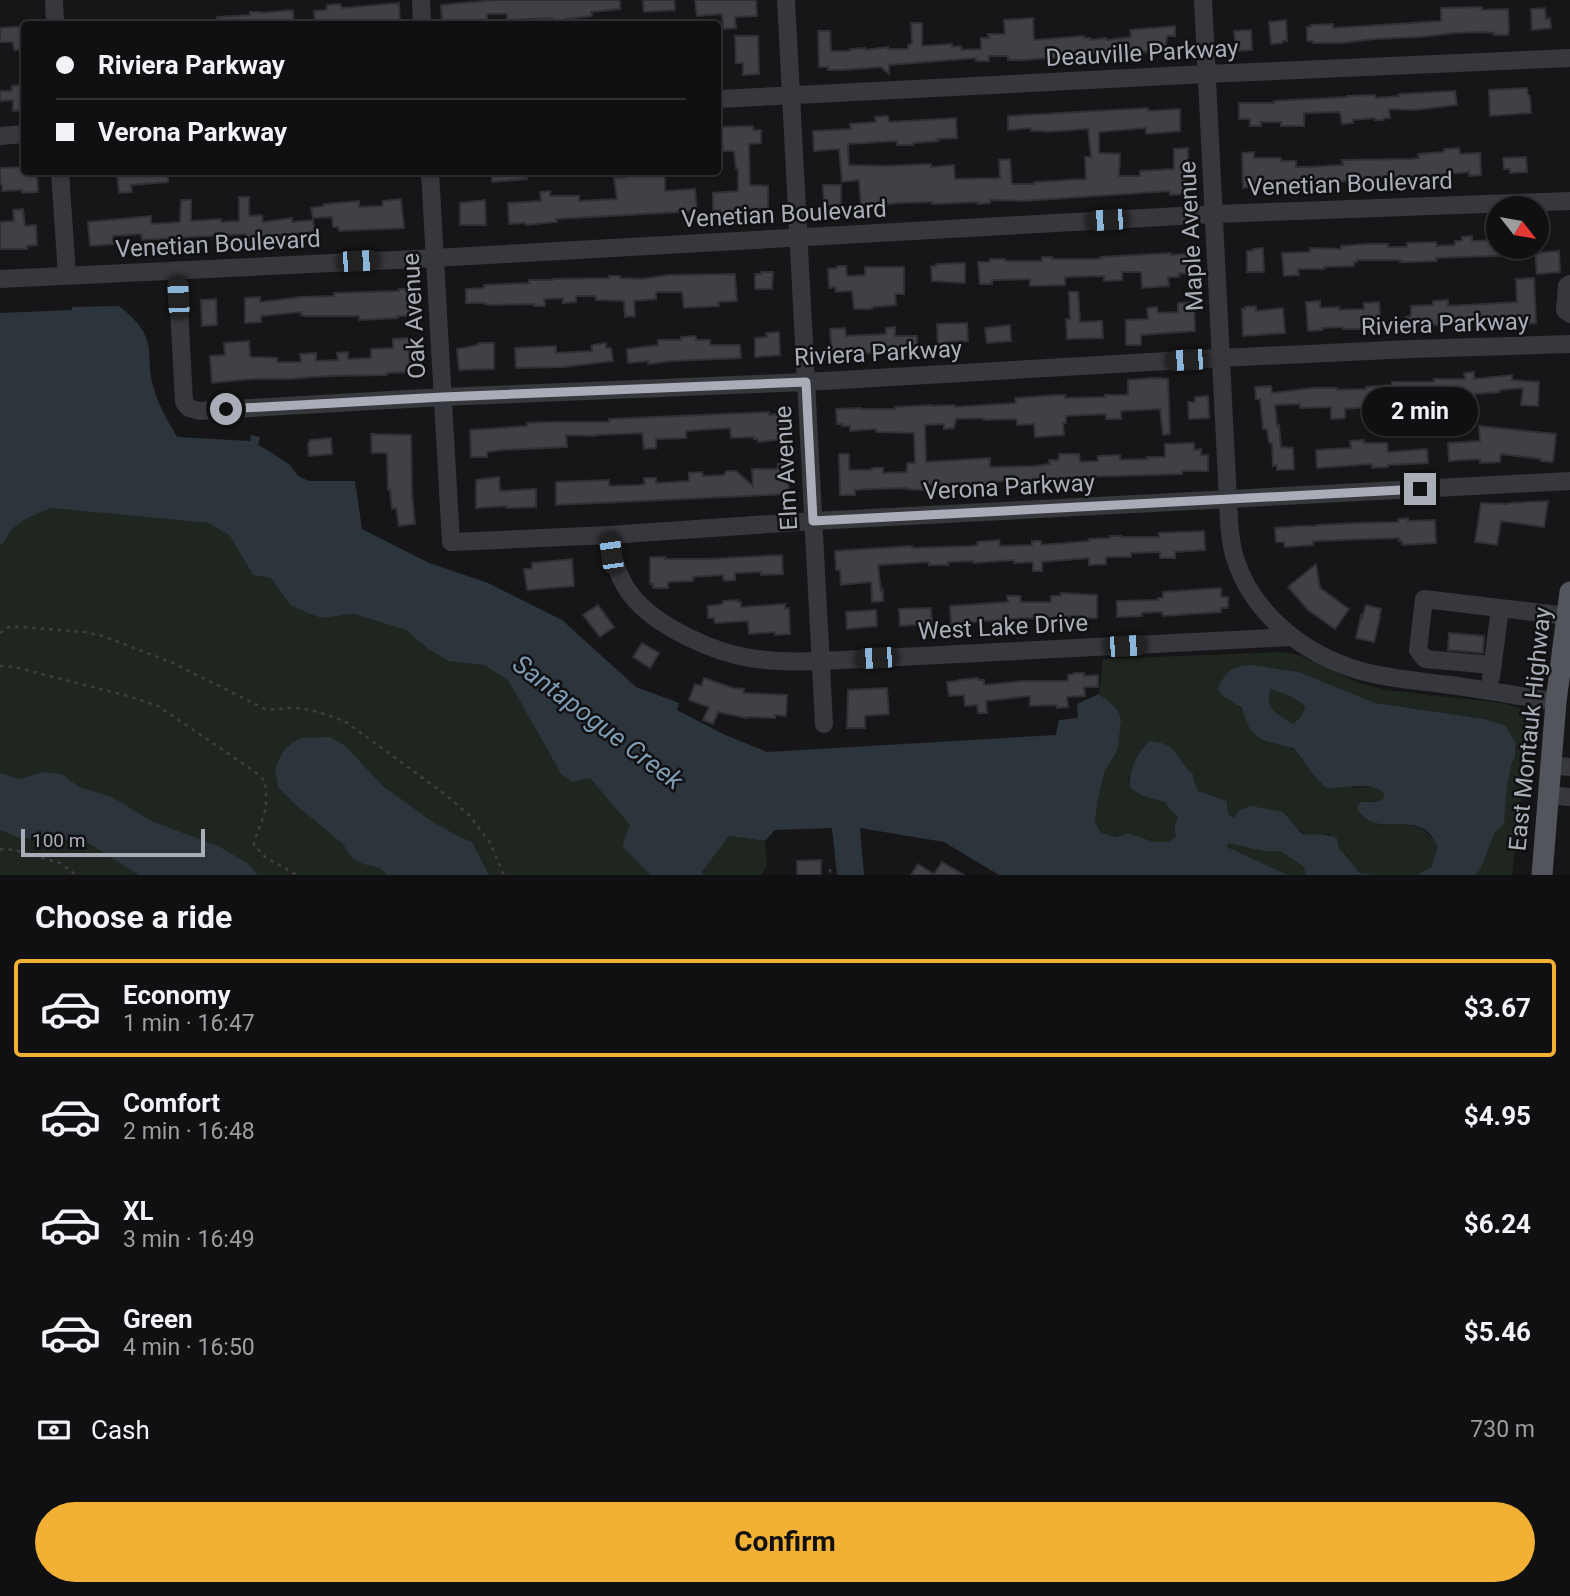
<!DOCTYPE html>
<meta charset="utf-8">
<style>
body{margin:0;font-family:Roboto,sans-serif;background:#1e1e20;color:#f1f3f6;height:100vh;display:flex;flex-direction:column;font-size:26px;white-space:nowrap}
*{box-sizing:border-box;margin:0}
p{font-size:23px;color:#9c9d9f}
.icon{flex:none;width:38px;height:38px;fill:none;stroke:currentColor;stroke-width:2;stroke-linecap:round;stroke-linejoin:round}
.map{position:relative;height:875px;overflow:hidden}
.sheet{display:flex;flex-direction:column;background:#101012;flex:1}
.sheet>*{flex:none}
.banner{position:absolute;left:21px;top:21px;width:700px;height:154px;border-radius:7px;box-shadow:0 2px 5px #0004,0 0 0 2px #303032;display:grid;align-content:center;height:154px;padding:0 35px;background:#101012}
.needle{width:46px;rotate:121deg}
.tools{position:absolute;left:1486px;top:196px;display:grid;gap:14px}
.tools a{display:grid;place-items:center;width:63px;height:63px;border-radius:50%;background:#101012;box-shadow:0 2px 5px #0004,0 0 0 2px #303032;font-size:35px}
.scale{position:absolute;left:21px;bottom:18px;width:184px;box-sizing:border-box;padding-left:7px;border:4px solid #a8adb8;border-top:0;font-size:19px;line-height:24px;white-space:nowrap;color:#a8adb8;-webkit-text-stroke:5px #111113;paint-order:stroke}
.end{position:absolute;width:32px;height:32px;margin:-16px;border:9px solid #a8adb8;background:#111;box-shadow:0 0 0 4px #111}
.from{border-radius:50%}
.bubble{position:absolute;height:49px;border-radius:24px;background:#101012;box-shadow:0 2px 5px #0004,0 0 0 2px #303032;font-size:23px;font-weight:700;line-height:49px;text-align:center}
.car{position:absolute;width:21px;height:42px;margin:-21px -10px;border-radius:9px;box-shadow:0 0 5px 2px #0007;background:linear-gradient(#222 24%,#8ab4d8 0 40%,#222 0 76%,#8ab4d8 0 86%,#222 0)}
.banner b{display:flex;align-items:center;gap:24px;height:66px;font-size:26px}
.banner b+b{border-top:2px solid #303032}
.banner i{width:18px;height:18px;background:#f1f3f6}
ul{padding:0;list-style:none}
li{display:flex;align-items:center;gap:21px;height:98px;margin:0 14px 10px;padding:0 21px;border:4px solid transparent;border-radius:7px}
li div{flex:1}
li b{display:block;font-size:26px}
li em{font-style:normal;font-weight:700}
li.active{border-color:#f2b134}
li>.icon{width:63px;height:63px;stroke-width:1.5}
h2{padding:0 35px;font-size:32px;line-height:84px}
.pay{display:flex;align-items:center;gap:18px;height:77px;padding:0 35px;font-size:26px}
.pay p{margin-inline-start:auto}
.button{display:flex;gap:14px;margin-top:auto;padding:14px 35px}
.button a{flex:1;height:80px;border-radius:42px;background:#f2b134;color:#111;font-size:28px;font-weight:700;line-height:80px;text-align:center}
.map>svg:first-child{display:block}
.green{fill:#1e261f}
.water{fill:#2c353c;fill-rule:evenodd}
.building{fill:#404145;stroke:#303034;stroke-width:2}
.lines{fill:none;stroke-linecap:round;stroke-linejoin:round}
.path{stroke:#3d3f44;stroke-width:2.5;stroke-dasharray:3.5 5;stroke-linecap:butt}
.minor{stroke:#37383d;stroke-width:18}
.major{stroke:#53555c;stroke-width:21}
.route{stroke:#a8adb8;stroke-width:9}
.labels{text-anchor:middle;dominant-baseline:central;stroke-width:5;stroke-linejoin:round;paint-order:stroke}
.street-label{font-size:24px;fill:#a8adb8;stroke:#111113}
.water-label{font-size:26px;font-style:italic;fill:#7f9bb3;stroke:#111113}
</style>
<div class="map">
<svg width="1570" height="875" viewBox="0 0 1570 875">
<rect width="100%" height="100%" fill="#161618"/>
<path class="green" d="M51,508L209,523L230,536L253,575L271,578L291,606L321,618L354,614L406,630L428,649L448,661L484,665L508,680L561,774L590,778L631,825L622,846L650,875H0V546C7,541 8,533 14,528C25,518 38,513 51,508Z
M1282,652L1299,655L1359,683L1386,690L1502,703L1526,710L1531,716L1530,728L1512,875H1475L1480,870L1495,832L1512,762L1515,757V742L1506,726L1485,719L1375,703L1299,672L1277,668L1234,702C1248,712 1244,724 1254,733C1267,745 1282,741 1294,750C1302,756 1306,764 1311,772C1325,777 1341,785 1356,787C1367,788 1374,784 1384,793V798L1377,802L1366,801L1381,825C1407,825 1423,820 1438,847L1431,867L1417,875H1375L1360,873L1352,863L1348,856L1339,849L1329,834C1311,836 1306,838 1293,824L1234,818L1228,814L1227,801L1198,791L1194,781L1193,774L1185,767L1143,747L1128,779L1130,788L1141,796L1165,802L1167,807L1174,811L1178,818L1174,824L1176,837L1169,842H1154L1128,833L1117,837L1100,833L1095,822L1098,800L1104,773L1118,749L1121,720L1119,711L1111,703L1099,694L1103,659Z
M1271,689L1294,698L1305,706L1300,718L1293,724C1278,714 1263,710 1271,689Z
M729,836L765,841L767,866L761,875H704L702,872Z
M1227,842L1263,851H1280L1304,867L1305,875H1288L1226,847Z"/>
<path class="water" d="M119,306C134,318 147,330 149,350C150,359 149,368 151,377C155,399 166,418 177,437L250,441L251,435L260,437L258,445L269,451L290,465L298,476L309,481H355L362,529L429,563L488,583L562,620L636,687L679,703L677,710L723,734L767,752L1056,735L1059,720L1078,718L1077,704L1099,694L1111,703L1119,712L1121,720L1118,749L1104,773L1098,800L1095,822L1101,833L1117,837L1128,833L1154,842H1169L1176,837C1174,829 1173,826 1178,818C1174,811 1168,809 1165,802L1142,796L1130,788C1127,773 1138,752 1149,741C1180,743 1174,759 1193,774L1194,781L1198,791L1227,801L1228,814L1234,818L1239,810L1251,806L1283,812L1302,834C1314,835 1326,833 1337,838L1339,849C1348,856 1352,864 1360,873L1375,875H1305L1304,867L1280,851H1263L1228,843L1227,847L1288,875H999L944,842L860,828L864,875H837L832,828L775,830L765,841L729,836L702,872L704,875H650L622,846L630,825L590,778L572,782L561,774L508,680L484,665L448,661L428,649L406,630L354,614L321,618L291,606L271,578L253,575L230,536L209,523L51,508C38,513 25,518 14,528C8,533 7,541 0,546V313L72,310V307Z
M1251,665L1299,672L1375,703L1485,719L1506,726L1515,742V757L1512,762L1507,785L1504,824L1495,832L1480,870L1475,875H1417L1431,867L1438,847C1434,841 1431,832 1424,829C1402,817 1373,836 1357,808L1360,802H1377L1384,798V793C1371,781 1344,788 1326,788L1311,772L1302,758L1293,748L1262,740L1250,730L1241,707L1223,696L1218,689C1226,671 1231,666 1251,665ZM1271,689C1283,694 1297,697 1305,707L1300,718L1293,724C1278,714 1263,709 1271,689Z
M330,737L344,745L383,786L434,823L460,837L472,842L489,875H388L380,868L363,864L353,859L343,844L297,806L278,787L275,769L284,750L292,743L302,738Z
M43,772L62,774L79,787L112,797L151,821L218,846L247,863L258,875H139L85,841L20,838L0,830V773L19,779Z"/>
<path class="building" d="M495,0H620V9L591,12L592,16L566,19V21L552,22V18L507,20V14H487V23L442,24L441,5Z
M643,0H674L675,10L644,12Z
M695,0H756L757,16L735,17L736,28L723,29L722,14L697,16Z
M399,3L400,24H315L314,11L326,10L327,5L340,4L342,8Z
M1482,7V10L1508,9L1509,31H1508V35H1494V33L1483,32L1454,33L1421,37L1374,39L1342,43H1313V41H1307V27H1311V25L1333,24V28L1441,21V8Z
M1545,8L1546,19L1550,18L1551,28L1532,30L1531,9Z
M293,10L294,24H217V17L250,15V12H261V13Z
M1033,18L1034,40L1084,36V38H1090V40L1106,38L1107,40L1131,37L1130,30L1175,26V36H1167L1166,46H1163V51L1022,60H1008V56H989V61H976V58L889,65V74L881,67L843,70H828V67H819L818,31H830L831,51H850V49L865,48V50L888,47V49H908V45L912,44L911,23H922V46L952,44V47L961,46V50L981,49V38H989L988,34H1005L1004,20Z
M1286,20L1287,41H1282V43L1271,44L1269,22Z
M13,27H24V50H14L13,42H0V28Z
M1251,30L1252,50L1236,51L1234,31Z
M735,36H758L759,74L743,75V63H736Z
M24,85V110L13,111V100L0,101V91H12V86Z
M1527,88L1528,96H1530L1531,113L1490,116L1489,90Z
M1455,91L1457,105L1415,110L1389,109L1390,118H1384V120H1375V118L1353,120V123L1342,124L1340,112L1304,113V126H1281V122H1261V126H1250V119H1239V103H1274V101L1347,97V96L1375,95L1376,98L1399,96V94Z
M1148,108V111L1180,109V131L1146,134V128L1099,132V153L1120,154L1119,176H1140V171L1174,169V149L1188,148V161H1185L1187,194L1170,195V191L1023,201L990,200V203L978,204V202L932,204V202L899,203L861,207L859,180L842,182L839,149L814,151L813,131L851,129L850,124L876,122L875,117L888,116L889,122L956,118L957,138L937,139L938,141L913,143V145H897V141L848,144L849,165L884,166L931,164V167L954,165L955,179L1000,178L999,160L1010,159L1012,184H1034V182L1086,179L1085,157H1091L1088,129L1044,132V131H1031V128L1008,130V116Z
M753,126V130H761V143L749,144L750,185L768,186V209L735,208V215L720,216V210L713,211V193L738,191V169H736L734,151H718V127Z
M1459,148L1460,154L1480,153L1481,175L1469,176V172L1437,175L1438,176L1430,177L1418,178V176L1398,179H1364V180L1304,184L1277,185V181L1261,182V186L1243,188L1242,153L1254,152V158H1281V161H1296V167H1308L1343,165L1342,160L1411,159L1419,158L1418,154L1444,152V149Z
M1526,157L1527,172L1510,173V169H1504L1503,158Z
M24,167V172H37L38,192L22,193V190L2,191V184H0V168Z
M117,172H168V182L131,185L132,192L119,193Z
M492,172H527V179L492,182Z
M625,172L665,173V191L695,189L697,211L556,219L557,222L526,225L525,223L509,224L508,203L541,201L540,192L550,191V196H579V201L617,199L614,178L625,177Z
M823,185H841V204L824,206Z
M239,197H249V216L262,215L263,222L292,218V222L313,220L315,232L245,238V234L142,240L141,234L113,236L114,244L90,246L88,222L151,216V224L180,222L181,200H191V221L221,219V222L239,221Z
M401,199L404,228L339,231L338,227H333L332,217L313,218L311,208L324,206V204L359,201V207L382,206L383,201Z
M485,200L486,225H460V203Z
M23,209L25,226L36,225L37,245L27,246V249H0V222L14,221L13,210Z
M1472,236V241L1498,240V247H1520V255L1436,258L1437,261L1411,262H1400V260H1357V262H1354V266L1324,267V269H1298L1299,275L1284,276L1282,253L1310,252V248L1341,249V246L1366,244H1388V247H1407V243L1436,242L1437,246L1455,245V241H1462V237Z
M1263,248L1264,272H1247V251H1253V249Z
M1559,251L1560,272L1537,274L1535,253Z
M1171,253V255L1185,254L1189,255L1190,273L1179,274V277H1168L1169,286L1142,288L1141,272H1122V280L1104,281V276L1065,277V285L1030,286V279L998,280H992V284H980L978,262H990V259H1005V261H1042V257H1052V259H1099L1101,257Z
M965,263V283L932,281L931,266H936V264Z
M837,266H846L847,276L865,275V267H904V294H895L896,305L872,307V309H854L852,291L836,292L835,287L829,288L828,269L837,268Z
M761,272H773L772,289H755V274H761Z
M735,274L737,301L718,302L719,306L684,308L682,292H656V299L634,301L635,316L625,317L624,301L596,300L595,296H576V302L563,303V298L544,299L545,306H534V304L492,305L485,304V303H466V289L484,288V285L529,283V280H553V279L609,278V276H620V278L642,279L669,275Z
M1534,278L1536,323L1518,324V319L1449,322V324L1407,327L1406,317L1411,316V306L1433,305V301L1448,300V306L1517,302L1516,279Z
M399,289H413L414,316H398V318L359,320V316H305L301,315V312L261,316V322L245,323V298L260,297V302L301,297L334,296V293L399,291Z
M1069,292H1078L1080,322L1102,321L1103,338L1067,339L1066,319H1070Z
M216,299L217,325L202,326L201,300Z
M1320,301V308L1339,307V310L1364,309V303L1379,302L1381,329H1343L1342,327L1322,328V330L1308,331L1306,302Z
M1194,302L1195,331L1141,335V345H1126V320L1148,319L1147,308L1157,307L1158,313L1178,312V303Z
M1256,306V311L1283,308L1285,333L1243,336L1242,309H1245V307Z
M967,323L968,341L947,342L948,346H938L937,324Z
M1010,325L1011,341L987,343L985,328Z
M895,327V336H917V351L832,355L830,329L845,328L846,336L886,334V328Z
M779,332L780,355L755,357V338L767,337L766,333Z
M696,336V340H710V345H740L741,358L672,361L648,364V361L628,363L627,349L658,345V340H681V337Z
M409,338L410,372L387,373V375L328,376L289,379H253L212,383L210,356L225,355L224,343L249,341L250,356L252,357L277,358V362H301L300,354L316,353V361L338,360L337,353L348,352V359L371,358V349L393,348V339Z
M478,343H494V369L459,370L457,349L478,345Z
M606,343V348H611L613,361L564,367L516,368L515,348L556,346V353L592,351V345Z
M1474,372V379L1512,375V380L1539,382L1538,406L1521,405L1523,388L1500,390V392L1475,394L1476,416L1466,417V399L1437,398V404L1422,405V395L1401,396L1402,404L1345,409V418L1331,419V407L1300,408V404L1275,405L1277,426L1279,425L1281,447L1293,448L1294,469L1277,470V465L1273,466L1272,443H1269L1267,429H1263L1260,399H1256L1255,387L1271,386L1272,393L1313,388H1337V390L1366,389V387L1392,385V382H1434V379H1465L1464,373Z
M1154,378L1168,379L1170,434L1163,435L1160,409L1121,411V419H1106V414L1066,416V423H1063L1064,435L1035,437L1034,424L1017,425V420L1014,419L984,420V418L956,419L954,428L944,429V424L925,425L926,462L990,458V467L1035,466L1050,464L1049,460H1059V454H1079L1080,462L1098,461V456L1120,455V460L1148,459L1147,457H1165V444L1194,443V450L1201,449V455H1208V471H1182V474L1080,477L990,482V485H974V483L923,485V490L906,489V488L871,489L855,490V495H840L839,454H849V470H872V468H883V473L907,472V463H915L914,433L876,432V429L850,431V426H842V424H837L836,409L861,408V409H895V407L932,405V406L954,405L955,407L1016,403L1015,398L1056,395H1065V398L1105,397V395H1128V380Z
M1208,396L1209,418L1189,419L1188,402H1195V397Z
M769,412V415L785,413L786,439L758,442V439H754V437L731,438L730,428L686,431V438L656,439V448L644,449L642,433L596,435V436L566,435L567,447L501,450L487,452V457H471L470,430L527,426V423L549,422H609V419Z
M1479,426L1556,434L1553,462L1541,461V459L1501,454L1500,462L1480,463V459L1449,461L1448,443L1480,441Z
M371,434L411,435L412,493L415,524L399,526L396,508L392,509L390,490H388L387,453H372Z
M331,438L332,454L309,456L308,443L310,442V440Z
M1364,440V443H1387L1388,452L1427,449L1428,463L1388,465V467L1372,468V464L1317,468L1316,450L1351,448L1350,441Z
M778,464H788L789,494L556,505V482L609,480V486L640,485L645,484L644,478H656V483L689,481V473L702,472L703,476L724,475L726,471H736L753,486L752,469H775L778,468Z
M499,477L500,491L536,489V507L507,508V506L476,508V480Z
M1548,501L1544,527L1501,521L1497,545L1475,542L1481,503L1508,504L1509,503Z
M1408,518V521L1435,520L1436,543L1402,545V541H1399V538L1313,541V545L1285,547L1284,542H1276L1275,528L1299,526H1317V525L1357,523L1398,522V519Z
M1204,531L1205,550L1175,552V558H1160V552L1131,553V557H1106V564L1089,565V558L1042,562V571H1033V562L1014,563V560L973,563V561L948,562V565H929V562L878,565L881,591L883,590V601L872,602L871,582L841,585L840,570H836L835,551L912,546V548L972,546L978,545L977,542L999,540L1000,546L1032,545V541H1041V545L1089,541V539L1110,538V536H1121V537H1159V533Z
M782,555L783,574L761,575V572L735,573V580L724,581L723,575L693,577V581L668,582V588H653V584H650V558L651,557H665V559H706Z
M572,559L574,586L527,590L524,569H532V563Z
M1316,564L1320,588L1349,609L1335,629L1308,610L1288,587Z
M1221,588V597H1228V608H1221V612L1163,616L1162,612L1142,613V616L1117,617V601L1158,600V598H1163V592Z
M1061,593L1097,595V618H1080V616L1054,617V618H1027L951,624L950,606L1008,602L1007,596H1020L1021,602H1051V596H1061Z
M738,600V602H741V607L785,604V609L789,608L790,634L775,635V632L749,634L748,621L715,623L714,618H708V606L723,604V601Z
M598,605L614,627L600,637L583,615Z
M1366,605L1381,609L1379,617H1380L1374,642L1356,638L1361,616L1362,618Z
M931,608L932,624L900,626L899,609Z
M876,610L877,626L847,629L846,612Z
M1449,633L1484,636L1483,653L1448,650Z
M642,643L659,653L650,668L633,657Z
M1074,673H1084V676L1098,675V687H1084L1085,696L1067,697L1068,707L1057,708L1056,705L1030,706V696L986,701L987,713H978L977,705L965,706L964,695L949,696L947,682L957,681L958,680L978,678L979,680H984V685L1022,681H1068V675L1074,674Z
M704,678L733,688L744,689L743,693L787,695L786,716L775,715V718L746,717V718L718,712L713,724L703,720L709,707L689,700L695,684L701,686Z
M887,688L889,714L865,716V728H847L848,690Z
M821,860V875H797V861Z
M942,862L964,875H911L918,864L934,874Z"/>
<g class="lines">
<path class="path" d="M0,633L9,627H23L85,632L103,636L173,663L265,709C276,710 285,708 295,708C312,709 331,716 346,722L446,795L469,815L489,841L504,875
M0,666L14,667L128,696L158,706L254,771L265,781C266,791 267,801 265,811C262,823 256,833 254,845L265,857L297,875
M0,849L15,850L60,863L76,875
M830,869V875"/>
<path class="minor" d="M54,0L55,24
M421,0L422,24
M786,0L824,724
M1203,0L1228,500C1229,519 1229,540 1235,558C1253,615 1305,655 1361,671C1390,679 1421,681 1450,685C1486,690 1521,696 1556,702
M718,99L1207,74L1570,58
M0,136L24,134
M60,172L67,275
M430,172L451,542L609,535L813,521L1570,481
M177,270L184,402L189,408L199,411L443,397L806,382L1220,358L1411,349L1570,344
M0,279L435,258L1215,214L1570,201
M1570,284L1567,286L1565,310L1570,314
M609,535C612,556 618,579 632,596C656,626 712,652 750,658C774,662 797,662 821,661L1291,637
M1493,665L1425,659L1418,650L1424,599L1567,616
M1491,677L1500,608
M1551,765L1570,767
M1548,795L1570,797"/>
<path class="major" d="M1542,875L1556,702L1570,592"/>
</g>
<g class="lines">
<path class="route" d="M226,409L443,397L806,382L813,521L1420,489"/>
</g>
<g class="labels">
<g class="street-label">
<text transform="translate(1142 53) rotate(-3)">Deauville Parkway</text>
<text transform="translate(1350 184) rotate(-2)">Venetian Boulevard</text>
<text transform="translate(784 214) rotate(-3)">Venetian Boulevard</text>
<text transform="translate(1191 236) rotate(-93)">Maple Avenue</text>
<text transform="translate(218 244) rotate(-3)">Venetian Boulevard</text>
<text transform="translate(414 316) rotate(-93)">Oak Avenue</text>
<text transform="translate(1445 324) rotate(-2)">Riviera Parkway</text>
<text transform="translate(878 353) rotate(-3)">Riviera Parkway</text>
<text transform="translate(786 468) rotate(-93)">Elm Avenue</text>
<text transform="translate(1009 487) rotate(-3)">Verona Parkway</text>
<text transform="translate(1003 627) rotate(-3)">West Lake Drive</text>
<text transform="translate(1530 729) rotate(-84)">East Montauk Highway</text>
</g>
<g class="water-label">
<text transform="translate(598 722) rotate(37)">Santapogue Creek</text>
</g>
</g>
</svg>
<div class="tools">
<a><svg class="needle" viewBox="-14 -14 28 28"><path d="M0-13l5 13h-10z" fill="#e53935"/><path d="M0 13l5-13h-10z" fill="#9c9d9f"/></svg></a>
</div>
<div class="scale">100 m</div>
<i class="end from" style="left:226px;top:409px"></i>
<i class="end" style="left:1420px;top:489px"></i>
<div class="bubble" style="left:1362px;top:387px;width:116px">2 min</div>
<i class="car" style="left:1107px;top:220px;rotate:267deg"></i>
<i class="car" style="left:358px;top:261px;rotate:87deg"></i>
<i class="car" style="left:178px;top:297px;rotate:357deg"></i>
<i class="car" style="left:1187px;top:360px;rotate:267deg"></i>
<i class="car" style="left:611px;top:553px;rotate:352deg"></i>
<i class="car" style="left:1125px;top:646px;rotate:87deg"></i>
<i class="car" style="left:876px;top:658px;rotate:267deg"></i>
<div class="banner">
<b><i class="from"></i>Riviera Parkway</b>
<b><i></i>Verona Parkway</b>
</div>
</div>
<section class="sheet">
<h2>Choose a ride</h2>
<ul>
<li class="active"><svg class="icon" aria-label="car" viewBox="0 0 24 24"><path d="M5 17H2v-5l4-1 3-4h7l3 4 3 1v5h-3M9 17h6M6 11h13"/><circle cx="7" cy="17" r="2"/><circle cx="17" cy="17" r="2"/></svg><div><b>Economy</b><p>1 min · 16:47</p></div><em>$3.67</em></li>
<li><svg class="icon" aria-label="car" viewBox="0 0 24 24"><path d="M5 17H2v-5l4-1 3-4h7l3 4 3 1v5h-3M9 17h6M6 11h13"/><circle cx="7" cy="17" r="2"/><circle cx="17" cy="17" r="2"/></svg><div><b>Comfort</b><p>2 min · 16:48</p></div><em>$4.95</em></li>
<li><svg class="icon" aria-label="car" viewBox="0 0 24 24"><path d="M5 17H2v-5l4-1 3-4h7l3 4 3 1v5h-3M9 17h6M6 11h13"/><circle cx="7" cy="17" r="2"/><circle cx="17" cy="17" r="2"/></svg><div><b>XL</b><p>3 min · 16:49</p></div><em>$6.24</em></li>
<li><svg class="icon" aria-label="car" viewBox="0 0 24 24"><path d="M5 17H2v-5l4-1 3-4h7l3 4 3 1v5h-3M9 17h6M6 11h13"/><circle cx="7" cy="17" r="2"/><circle cx="17" cy="17" r="2"/></svg><div><b>Green</b><p>4 min · 16:50</p></div><em>$5.46</em></li>
</ul>
<div class="pay"><svg class="icon" aria-label="cash" viewBox="0 0 24 24"><path d="M3 7h18v10H3z"/><circle cx="12" cy="12" r="2"/></svg>Cash<p>730 m</p></div>
<div class="button"><a>Confirm</a></div>
</section>
